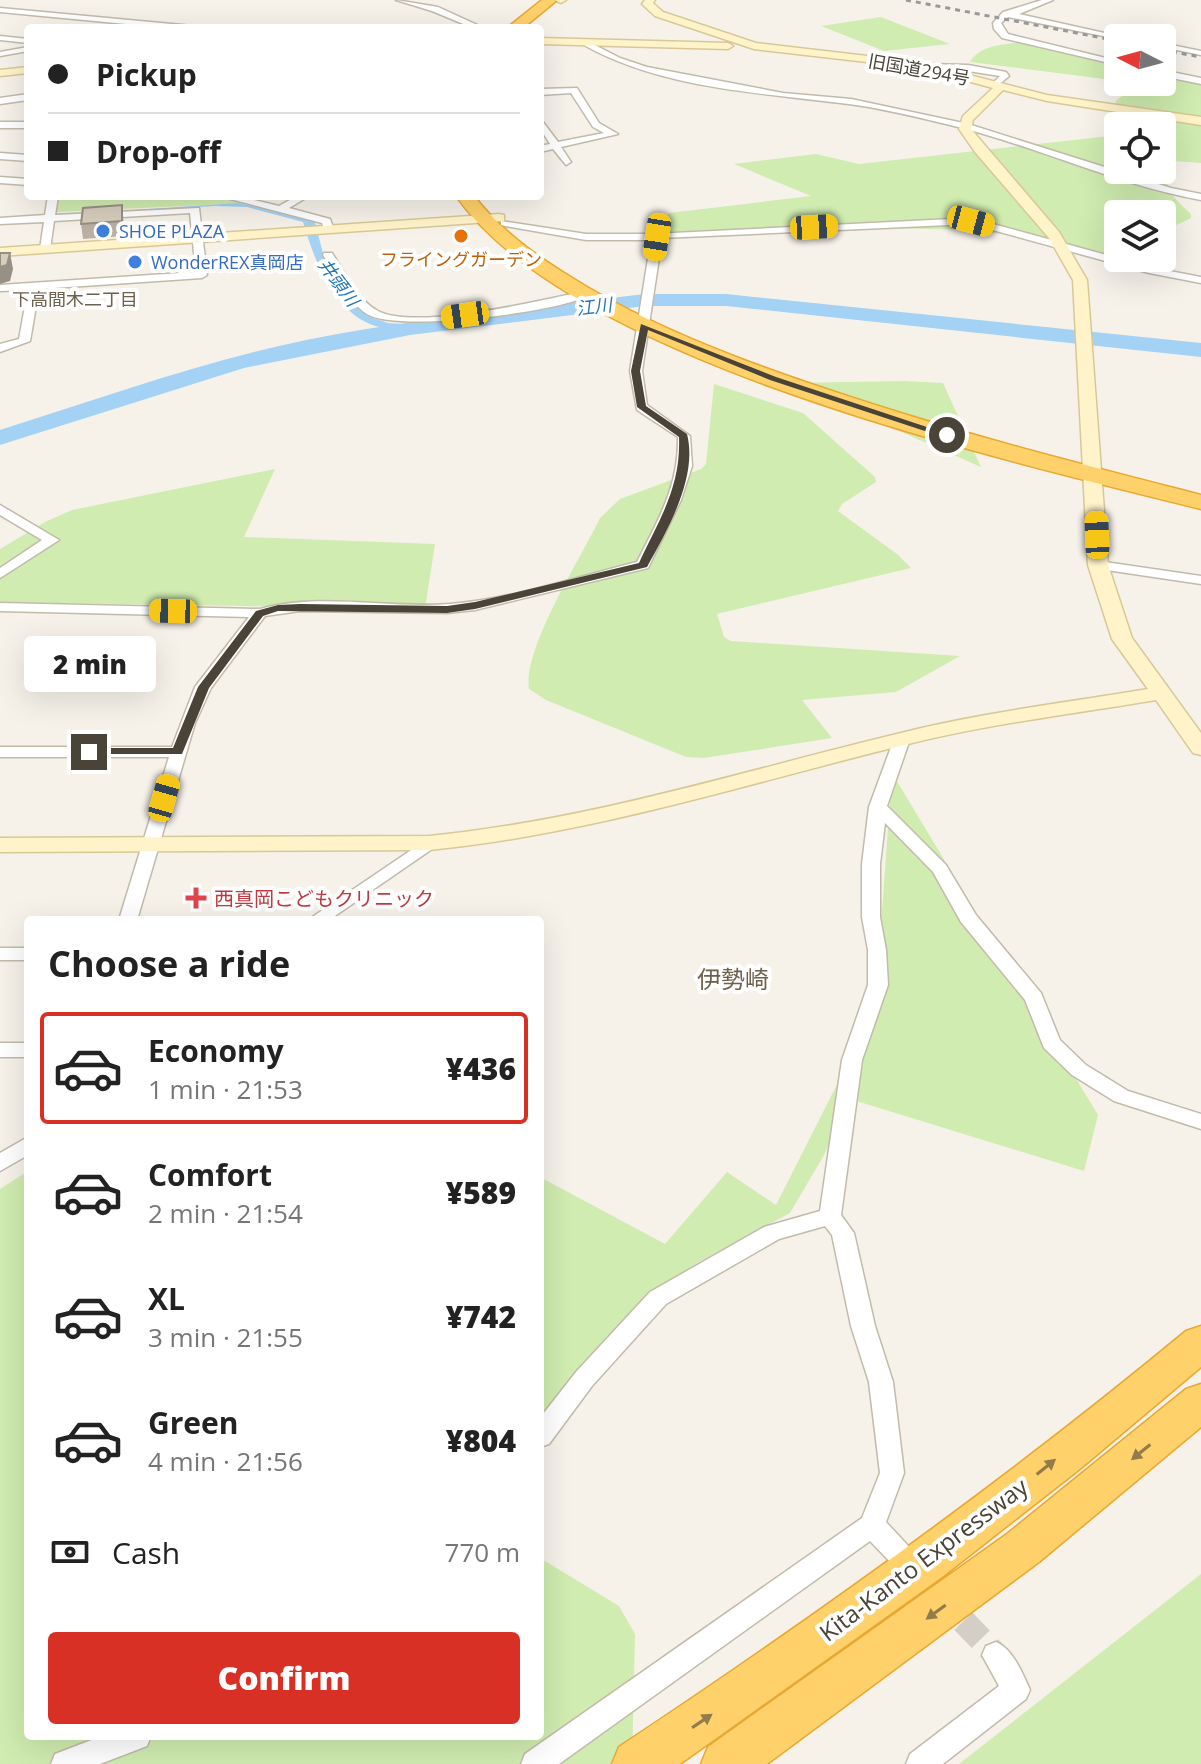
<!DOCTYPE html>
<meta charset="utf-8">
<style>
body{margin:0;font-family:"Open Sans","Noto Sans JP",sans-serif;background:#f6f6f6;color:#222;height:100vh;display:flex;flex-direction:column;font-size:30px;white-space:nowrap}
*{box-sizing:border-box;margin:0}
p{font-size:26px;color:#767676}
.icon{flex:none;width:44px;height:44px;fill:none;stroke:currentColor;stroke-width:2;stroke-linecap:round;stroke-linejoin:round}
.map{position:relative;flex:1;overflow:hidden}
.drawer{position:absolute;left:24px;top:916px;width:520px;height:824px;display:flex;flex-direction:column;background:#fff;border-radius:8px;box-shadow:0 8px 32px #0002}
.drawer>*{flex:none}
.top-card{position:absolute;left:24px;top:24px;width:520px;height:176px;border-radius:8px;box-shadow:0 8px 32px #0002;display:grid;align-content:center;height:176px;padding:0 24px;background:#fff}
.needle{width:52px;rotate:276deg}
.controls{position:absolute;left:1104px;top:24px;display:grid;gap:16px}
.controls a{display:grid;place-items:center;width:72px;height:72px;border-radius:8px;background:#fff;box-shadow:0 8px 32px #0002;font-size:40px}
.end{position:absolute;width:36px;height:36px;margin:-18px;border:10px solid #4a4337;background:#fff;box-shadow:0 0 0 4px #fff}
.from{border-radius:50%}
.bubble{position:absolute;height:56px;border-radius:8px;background:#fff;box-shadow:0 8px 32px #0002;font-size:26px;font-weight:800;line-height:56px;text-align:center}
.car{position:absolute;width:24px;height:48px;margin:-24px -12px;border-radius:10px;box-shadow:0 0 6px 2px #0007;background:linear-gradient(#f5c518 24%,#345 0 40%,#f5c518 0 76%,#345 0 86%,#f5c518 0)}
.top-card b{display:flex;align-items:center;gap:28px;height:76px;font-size:30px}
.top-card b+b{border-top:2px solid #e0e0e0}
.top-card i{width:20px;height:20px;background:#222}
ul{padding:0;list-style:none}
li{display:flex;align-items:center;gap:24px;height:112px;margin:0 16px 12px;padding:0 8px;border:4px solid transparent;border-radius:8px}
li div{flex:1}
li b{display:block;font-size:30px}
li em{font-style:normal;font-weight:800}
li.active{border-color:#d93025}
li>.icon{width:72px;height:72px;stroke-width:1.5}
h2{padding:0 24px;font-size:36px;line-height:96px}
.pay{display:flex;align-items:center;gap:20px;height:88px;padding:0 24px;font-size:30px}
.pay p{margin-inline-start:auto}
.cta{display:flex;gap:16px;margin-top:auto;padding:16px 24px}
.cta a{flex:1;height:92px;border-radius:8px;background:#d93025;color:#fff;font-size:32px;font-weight:800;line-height:92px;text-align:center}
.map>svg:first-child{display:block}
.green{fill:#d0ecb0}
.water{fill:#a3d2f5}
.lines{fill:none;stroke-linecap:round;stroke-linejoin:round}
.river{fill:#a3d2f5;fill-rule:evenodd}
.street-tunnel{stroke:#d4cfc6;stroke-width:25;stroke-dasharray:25 12;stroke-linecap:butt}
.street-casing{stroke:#c2bbab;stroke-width:3}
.secondary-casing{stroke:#d9c897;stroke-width:3}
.highway-casing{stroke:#e8a831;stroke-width:3}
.street{fill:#fff;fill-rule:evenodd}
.secondary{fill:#fff3ca;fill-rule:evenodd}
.highway{fill:#ffd16b;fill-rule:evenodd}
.rail{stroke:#999;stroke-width:3;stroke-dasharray:5 5;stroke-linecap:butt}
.wall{fill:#bab1a3}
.shaded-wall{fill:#979085}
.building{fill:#d8cebe;stroke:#979085;stroke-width:2}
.oneway{fill:#927c4c}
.route{fill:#4a4337}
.shop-dot{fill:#3f7fe0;stroke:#fff;stroke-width:3}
.food-dot{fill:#e8710a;stroke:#fff;stroke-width:3}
.health-dot{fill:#e0444e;stroke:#fff;stroke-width:3}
.labels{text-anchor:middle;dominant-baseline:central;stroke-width:8;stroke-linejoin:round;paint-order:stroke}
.far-street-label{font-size:18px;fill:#4a4337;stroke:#fff}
.far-shop-label{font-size:18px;fill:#366cbe;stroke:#fff;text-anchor:start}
.far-food-label{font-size:18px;fill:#c56008;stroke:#fff}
.far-water-label{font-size:18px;font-style:italic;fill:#2677b6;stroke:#fff}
.far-neighbourhood-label{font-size:18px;fill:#6e614d;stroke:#fff}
.health-label{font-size:20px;fill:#be3a42;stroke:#fff;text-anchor:start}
.quarter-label{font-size:24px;fill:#6e614d;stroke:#fff}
.near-street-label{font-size:24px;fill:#4a4337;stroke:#fff}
</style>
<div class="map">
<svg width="1201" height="1764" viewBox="0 0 1201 1764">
<rect width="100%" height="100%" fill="#f6f2ea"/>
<path class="green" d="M881,17L950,44L884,51L821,26Z
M1029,41L1118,62V73L1104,79L970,62C980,43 1011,44 1029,41Z
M1201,80V163L1174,161L1166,167C1164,190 1175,199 1191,214V218L1162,232V214H1118V258L1037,238L968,230L890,228L715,234L658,231L669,213L811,196L734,164L816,154L859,164L1118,135V170H1162V126H1124L1115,108L1116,101C1135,83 1175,80 1201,80Z
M57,196H228L249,203L55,212Z
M904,381L943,383L981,467L790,383Z
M714,384L803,413L875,477L876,482L842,504L838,511L897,554L911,568L717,614L724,637L731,641L960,656L896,692L802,700L832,738L704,758L686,757L546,700L529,689C523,648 581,558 600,518L620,499L701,469L706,464Z
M275,469L244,537L435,544L425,609L0,602V549L45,522L72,510Z
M892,773L1098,1115L1084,1171L850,1099L824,1155L790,1213L695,1264L540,1435V1177L665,1244L727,1172L776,1205L862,1035L882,911Z
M28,1171V1736H540V1558L619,1606L635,1634L632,1764H0V1189Z
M1201,1574V1764H959Z"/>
<path class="water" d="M238,203L314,219L324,257L367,316L388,323L415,325C405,327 394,330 384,328C336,320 315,262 303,222L247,207L215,206L0,219Z"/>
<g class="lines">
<path class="river" d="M645,294H726L1201,343V357L726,306H645L410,335L244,368L0,445V430C92,401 184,368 279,346C399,319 523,309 645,294Z"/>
<path class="street-tunnel" d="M912,1568L996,1655"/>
<defs>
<path id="street" d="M396,0L438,7L484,28H473L432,11Z
M1042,0H1053L1019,14L1127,38L1118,39L1008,17L1001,23L1008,34L1118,61V65L1002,38L994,29L993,23L1003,12Z
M0,8L193,26H272L276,28H168L0,12Z
M0,36L28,39V43L0,40Z
M587,41L620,58L647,67L783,93L851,99L968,124L1171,188L1201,194V200C1119,185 1043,149 962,128C926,119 886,109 849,104C762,93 662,89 584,45Z
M1162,43L1201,51V55L1162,47Z
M28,47V51L0,56V52Z
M926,64L968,65L1006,72L1009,76L996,87L992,84L1000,76L968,71L923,69Z
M1162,70L1201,78V84L1162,76Z
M577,88L599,123L618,134L561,147L571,162L566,165L553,149L540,152V146L550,144L540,128V118L558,142L604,133L593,127L571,93L540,95V89Z
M28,94V100L0,104V98Z
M0,122H28V128H0Z
M0,153L28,155V161L0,159Z
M0,177L28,179V185L0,183Z
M48,196H58L55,215L199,208L207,275L202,278L39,289L30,341L0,352V344L19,339L28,290L0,291V285L196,272L190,213L54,221L50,249L45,252L40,249L44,222L0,224V218L45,215Z
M219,196H237L279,206L297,196H309L289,208L330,219L334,230L325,232L322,223Z
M971,218L1154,268L1201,277V283L1149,273L971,224L662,238L642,371L647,405L690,436L692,466L681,500L648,568L475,610L447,613L300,611L265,616L211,688L195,723L137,920H119L169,757H0V747H172L195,687L249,617L0,611V603L260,609C320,592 388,609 450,604C513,599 576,577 637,562C658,520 679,486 678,437L637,410L630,371L651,240H586L505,226L501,225V221L586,234H653Z
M324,253H332C344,271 357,300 378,311C416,331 542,300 586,291L592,294C563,312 397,333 367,314C347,301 336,274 323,255Z
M0,505L59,540L0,578V568L42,540L0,515Z
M1098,561L1201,576V584L1093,568V562Z
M902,734L910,739L887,806L946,865L976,915L1041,993L1060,1040L1086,1065L1128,1091L1201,1114V1129L1114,1101L1072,1075L1044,1048L1025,1000L961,922L933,872L885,823L880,864V917L886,950L888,985L862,1060L841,1215L854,1233L875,1326L893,1382L904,1473L886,1522L912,1550L916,1558L912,1566L903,1570L894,1566L870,1541L559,1764H521L525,1754L862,1518L880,1473L869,1382L851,1326L832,1235L825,1226L779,1239L666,1304L592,1386L549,1444L540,1447V1418L576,1372L650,1292L764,1227L820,1211L842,1060L868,985V950L862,917V864L869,807L894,739Z
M429,838L438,843L435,847L329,920H308Z
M0,948H28V960H0Z
M0,1043H28V1057H0Z
M28,1137V1155L0,1171V1153Z
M996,1642C1013,1649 1023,1674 1030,1690L1026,1699L943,1764H906L910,1754L999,1686L982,1655L986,1646Z
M102,1736H151L147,1746L100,1764H51L55,1754Z"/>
<path id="secondary" d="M554,0H566L561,3Z
M645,0H655L653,3L663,12L756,43L919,62L1047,95L1201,117V125L1047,101L1003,90L973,120L971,129L1059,232L1087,280L1108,565L1132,638L1201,733V755L1193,753L1156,700C1072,714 987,724 904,745C745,784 592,834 429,850L0,852V838L429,836C591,820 739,772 897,734C979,713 1064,703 1148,689L1112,639L1088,565L1073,280L1049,238L975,152L959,129L963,116L993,88L919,68L754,49L655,16L642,4Z
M540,38L728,43L733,46L728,49L540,44Z
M28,67V73L0,76V70Z
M499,214L504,215V221L0,256V248Z"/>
<path id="highway" d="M542,0H557L523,28H507Z
M456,196H474C504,235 545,262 587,287C664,332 748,363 832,391C954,432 1077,463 1201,495V509C1005,460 574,363 456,196Z
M1201,1326V1367L1081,1468L942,1577L680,1764H612L619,1747C815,1617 1005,1481 1186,1331Z
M1201,1384V1427L1039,1562L767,1764H701L708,1747L1007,1534L1186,1389Z"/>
</defs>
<use href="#street" class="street-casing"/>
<use href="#secondary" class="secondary-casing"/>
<use href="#highway" class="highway-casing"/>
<use href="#street" class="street"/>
<use href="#secondary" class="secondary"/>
<use href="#highway" class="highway"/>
<path class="rail" d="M906,0L1118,41
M1162,50L1201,57"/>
</g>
<path class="wall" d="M122,205L125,236L83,239L81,224Z"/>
<path class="shaded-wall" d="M10,253L13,269L10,281L0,284V267Z"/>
<path class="building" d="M122,205V221L81,224L83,208Z
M0,253H10L7,265L0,267Z"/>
<defs><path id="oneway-solid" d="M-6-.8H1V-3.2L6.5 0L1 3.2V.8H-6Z" transform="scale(2)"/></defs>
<g class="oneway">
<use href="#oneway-solid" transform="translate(1141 1452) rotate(141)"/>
<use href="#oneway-solid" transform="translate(1046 1467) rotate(-39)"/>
<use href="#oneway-solid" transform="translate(936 1612) rotate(144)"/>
<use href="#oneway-solid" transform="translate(702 1721) rotate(-34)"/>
</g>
<path class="route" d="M641,324L776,377L951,435L943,437L770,380L648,330L640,371L646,406L687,434C698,477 668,529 647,567L475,609L447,613L278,611L263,616L209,688L182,754H85L83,752L89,748H173L198,687L256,611L278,605L300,604L447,606L475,602L639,563C660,518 681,487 679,437L637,407L631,371Z"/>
<g class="shop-dot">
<circle cx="103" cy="231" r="8"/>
<circle cx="135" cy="262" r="8"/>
</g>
<circle class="food-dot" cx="461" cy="236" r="8"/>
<path class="health-dot" d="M192 886h8v8h8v8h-8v8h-8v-8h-8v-8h8z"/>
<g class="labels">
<g class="far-street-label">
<text transform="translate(919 69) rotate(10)">旧国道294号</text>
</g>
<g class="far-shop-label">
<text x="119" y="231">SHOE PLAZA</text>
<text x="151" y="262">WonderREX真岡店</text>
</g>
<g class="far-food-label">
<text x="461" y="259">フライングガーデン</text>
</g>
<g class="far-water-label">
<text transform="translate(339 282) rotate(53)">井頭川</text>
<text transform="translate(594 306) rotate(-7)">江川</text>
</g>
<g class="far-neighbourhood-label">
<text x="75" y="299">下高間木二丁目</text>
</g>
<g class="health-label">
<text x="214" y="898">西真岡こどもクリニック</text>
</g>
<g class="quarter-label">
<text x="733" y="978">伊勢崎</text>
</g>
<g class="near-street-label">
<text transform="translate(923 1559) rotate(-37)">Kita-Kanto Expressway</text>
</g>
</g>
</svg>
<div class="controls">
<a><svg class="needle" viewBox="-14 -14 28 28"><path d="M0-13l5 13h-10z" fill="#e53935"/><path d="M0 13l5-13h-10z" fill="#767676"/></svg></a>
<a><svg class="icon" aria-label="locate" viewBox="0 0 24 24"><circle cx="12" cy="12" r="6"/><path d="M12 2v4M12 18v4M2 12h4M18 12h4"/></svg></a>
<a><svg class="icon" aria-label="layers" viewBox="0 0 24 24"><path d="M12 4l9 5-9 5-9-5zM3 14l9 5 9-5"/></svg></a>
</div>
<i class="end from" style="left:947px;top:435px"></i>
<i class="end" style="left:89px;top:752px"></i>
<div class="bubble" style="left:24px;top:636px;width:132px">2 min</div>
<i class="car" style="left:971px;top:221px;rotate:105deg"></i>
<i class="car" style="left:814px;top:227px;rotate:87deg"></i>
<i class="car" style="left:657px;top:237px;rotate:189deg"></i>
<i class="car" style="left:465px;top:315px;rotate:262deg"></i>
<i class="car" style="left:1097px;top:535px;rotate:358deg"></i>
<i class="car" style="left:173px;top:611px;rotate:271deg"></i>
<i class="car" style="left:164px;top:798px;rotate:16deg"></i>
<div class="top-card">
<b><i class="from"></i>Pickup</b>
<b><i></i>Drop-off</b>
</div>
<section class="drawer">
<h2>Choose a ride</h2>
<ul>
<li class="active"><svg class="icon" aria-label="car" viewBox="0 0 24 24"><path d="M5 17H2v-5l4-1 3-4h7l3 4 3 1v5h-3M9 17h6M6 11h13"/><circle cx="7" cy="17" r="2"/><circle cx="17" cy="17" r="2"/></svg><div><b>Economy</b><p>1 min · 21:53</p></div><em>¥436</em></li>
<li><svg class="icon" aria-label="car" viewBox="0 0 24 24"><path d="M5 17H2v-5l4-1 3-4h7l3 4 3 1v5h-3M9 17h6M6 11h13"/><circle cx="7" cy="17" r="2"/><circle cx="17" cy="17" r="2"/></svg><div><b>Comfort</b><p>2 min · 21:54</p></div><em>¥589</em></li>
<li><svg class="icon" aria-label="car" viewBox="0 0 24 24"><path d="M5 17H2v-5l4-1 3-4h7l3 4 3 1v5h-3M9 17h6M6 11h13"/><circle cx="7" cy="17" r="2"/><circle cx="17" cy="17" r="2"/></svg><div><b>XL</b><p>3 min · 21:55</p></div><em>¥742</em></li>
<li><svg class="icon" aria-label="car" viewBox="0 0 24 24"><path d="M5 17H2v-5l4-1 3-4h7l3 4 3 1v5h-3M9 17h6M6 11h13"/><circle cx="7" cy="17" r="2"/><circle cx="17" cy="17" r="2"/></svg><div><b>Green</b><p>4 min · 21:56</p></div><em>¥804</em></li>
</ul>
<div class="pay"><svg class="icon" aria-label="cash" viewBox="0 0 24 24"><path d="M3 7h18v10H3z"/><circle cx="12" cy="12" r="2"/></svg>Cash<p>770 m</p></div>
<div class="cta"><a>Confirm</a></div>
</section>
</div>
